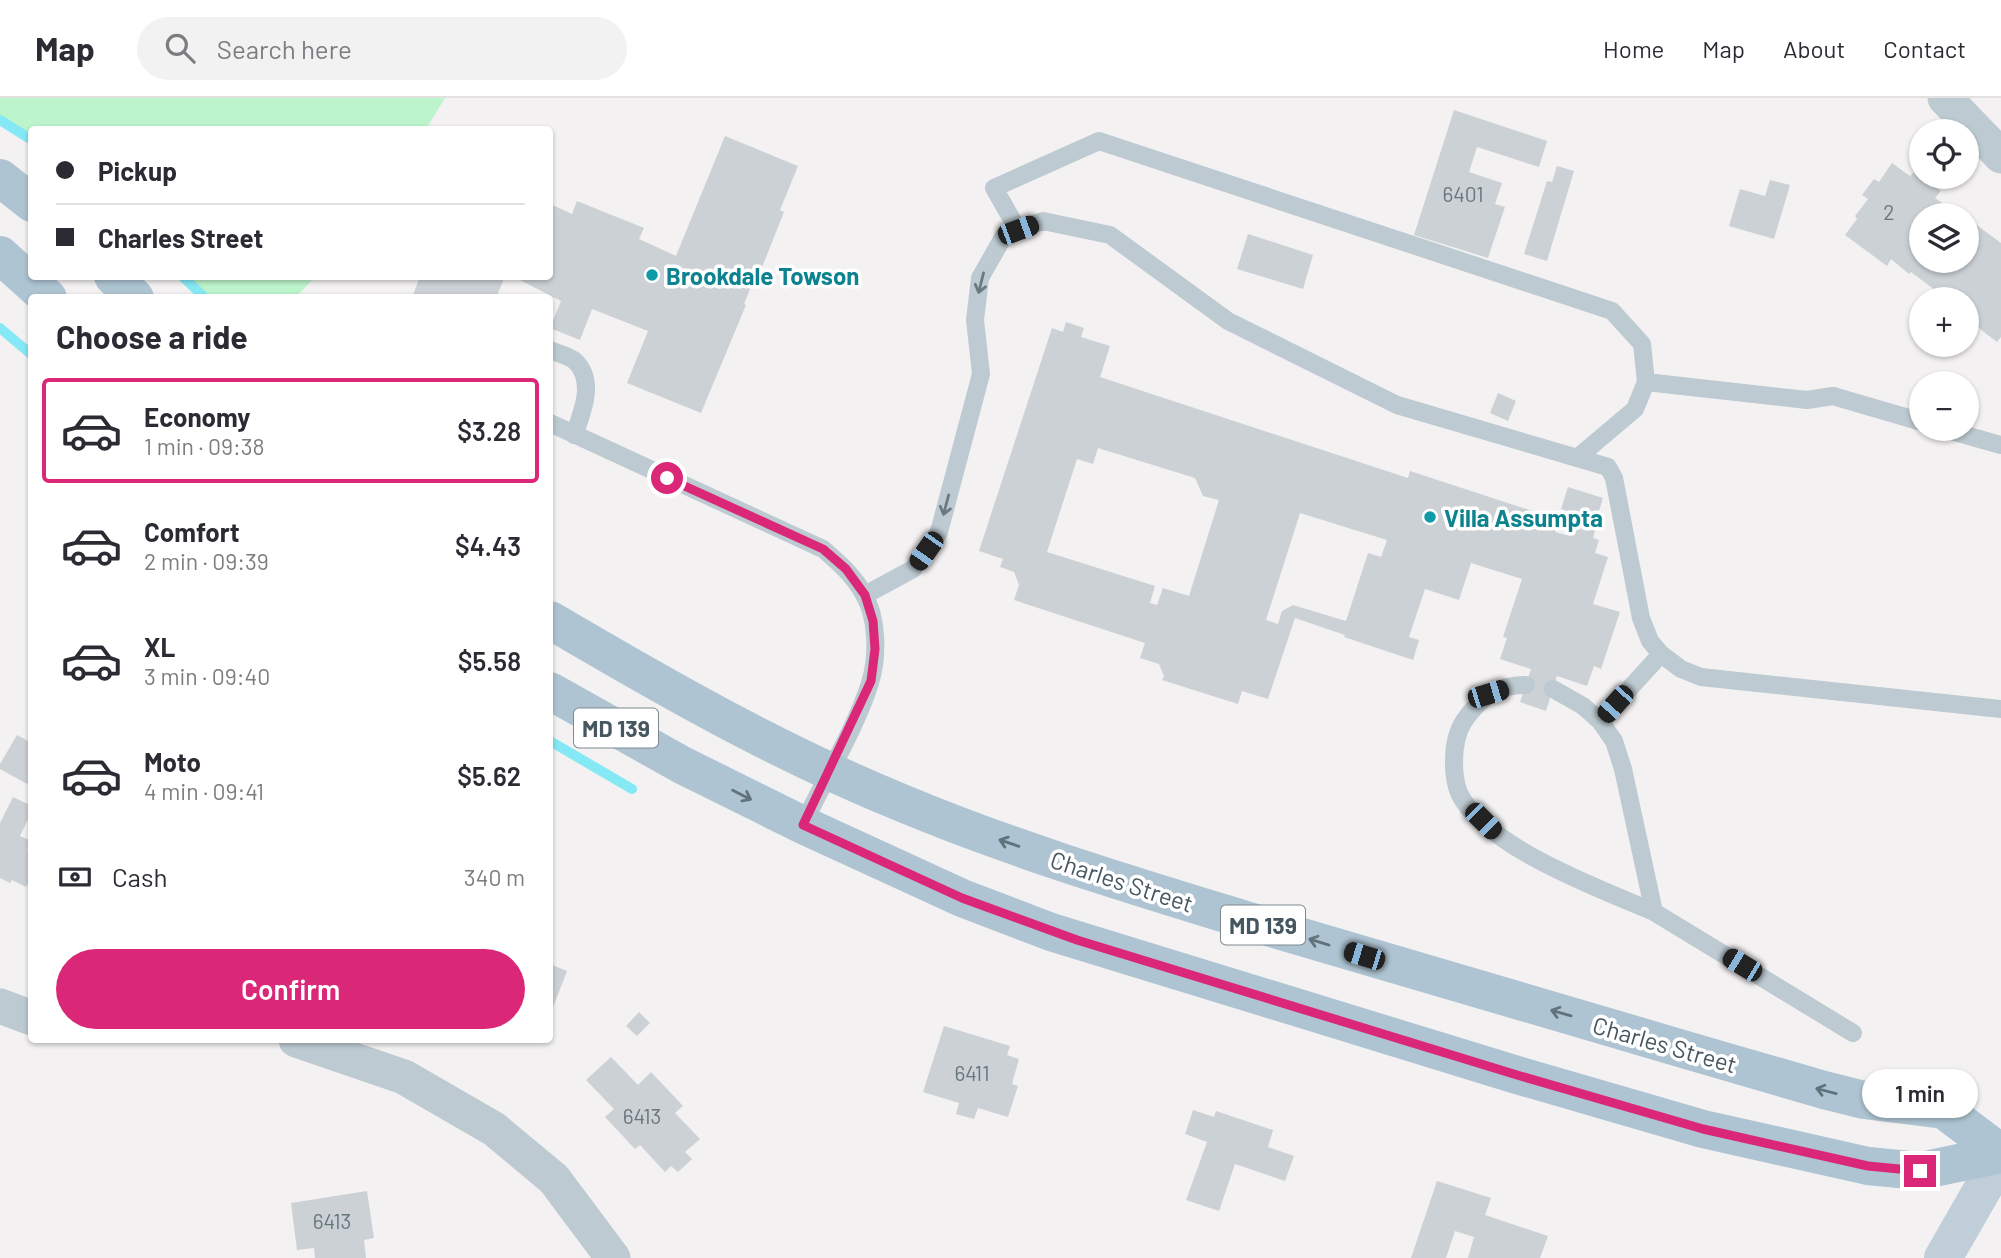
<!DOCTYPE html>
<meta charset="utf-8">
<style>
body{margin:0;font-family:Barlow,sans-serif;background:#f2f2f3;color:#2b2b33;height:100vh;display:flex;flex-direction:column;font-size:26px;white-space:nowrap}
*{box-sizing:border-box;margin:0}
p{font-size:23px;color:#7c7c81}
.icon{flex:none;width:38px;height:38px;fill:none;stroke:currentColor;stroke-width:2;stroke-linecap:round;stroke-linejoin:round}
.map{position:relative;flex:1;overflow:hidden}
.sheet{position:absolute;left:28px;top:196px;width:525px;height:749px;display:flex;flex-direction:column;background:#fff;border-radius:7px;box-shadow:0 2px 5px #0004}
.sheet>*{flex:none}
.banner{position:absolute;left:28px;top:28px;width:525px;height:154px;border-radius:7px;box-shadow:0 2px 5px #0004;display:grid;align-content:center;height:154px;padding:0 28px;background:#fff}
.controls{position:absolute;left:1909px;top:21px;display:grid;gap:14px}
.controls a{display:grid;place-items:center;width:70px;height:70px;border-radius:50%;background:#fff;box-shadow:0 2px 5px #0004;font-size:35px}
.end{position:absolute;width:32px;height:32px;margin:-16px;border:9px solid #db2777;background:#fff;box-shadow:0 0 0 4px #fff}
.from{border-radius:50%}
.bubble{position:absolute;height:49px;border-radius:24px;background:#fff;box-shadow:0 2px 5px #0004;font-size:23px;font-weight:600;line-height:49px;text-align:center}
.car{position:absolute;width:21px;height:42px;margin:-21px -10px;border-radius:9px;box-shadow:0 0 5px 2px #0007;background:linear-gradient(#222 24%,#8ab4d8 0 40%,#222 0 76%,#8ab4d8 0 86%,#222 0)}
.banner b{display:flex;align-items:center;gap:24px;height:66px;font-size:26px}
.banner b+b{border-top:2px solid #e1e1e2}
.banner i{width:18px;height:18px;background:#2b2b33}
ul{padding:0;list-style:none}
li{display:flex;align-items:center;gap:21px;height:105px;margin:0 14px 10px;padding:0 14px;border:4px solid transparent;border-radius:7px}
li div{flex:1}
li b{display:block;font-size:26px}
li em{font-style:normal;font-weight:600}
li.current{border-color:#db2777}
li>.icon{width:63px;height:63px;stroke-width:1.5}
h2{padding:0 28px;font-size:32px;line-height:84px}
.pay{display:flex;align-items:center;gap:18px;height:77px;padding:0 28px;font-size:26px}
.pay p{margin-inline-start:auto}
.primary-button{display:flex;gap:14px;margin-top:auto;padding:14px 28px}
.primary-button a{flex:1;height:80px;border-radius:42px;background:#db2777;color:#fff;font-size:28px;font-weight:600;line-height:80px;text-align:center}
header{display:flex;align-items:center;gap:42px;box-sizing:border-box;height:98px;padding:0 35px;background:#fff;border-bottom:2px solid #e1e1e2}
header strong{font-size:33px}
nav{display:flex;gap:38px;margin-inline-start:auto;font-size:24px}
.search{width:490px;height:63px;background:#f2f2f3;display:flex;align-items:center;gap:18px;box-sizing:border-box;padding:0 24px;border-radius:38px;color:#7c7c81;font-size:26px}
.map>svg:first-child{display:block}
.green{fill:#bcf4cc}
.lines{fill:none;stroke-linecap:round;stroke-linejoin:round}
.stream{stroke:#85e9f5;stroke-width:10}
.building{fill:#ccd1d6;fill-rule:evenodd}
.service{stroke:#bdcad1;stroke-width:18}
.minor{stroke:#bdcad1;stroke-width:35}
.secondary{stroke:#c0ced9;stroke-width:38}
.primary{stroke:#aec4d2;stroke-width:38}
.oneway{stroke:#6a7a82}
.oneway2{stroke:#60727c}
.route{stroke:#db2777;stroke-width:9}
.culture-dot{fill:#0f9aa8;stroke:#fff;stroke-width:2.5}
.labels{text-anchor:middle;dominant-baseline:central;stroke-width:7;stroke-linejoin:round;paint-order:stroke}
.number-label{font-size:21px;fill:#68767e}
.shield{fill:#fff;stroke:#7e8990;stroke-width:2}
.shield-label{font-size:23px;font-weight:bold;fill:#465760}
.culture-label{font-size:24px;font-weight:bold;fill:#0d838f;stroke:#fff;text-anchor:start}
.street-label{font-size:24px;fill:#465760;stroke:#fff}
</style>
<header>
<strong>Map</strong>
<div class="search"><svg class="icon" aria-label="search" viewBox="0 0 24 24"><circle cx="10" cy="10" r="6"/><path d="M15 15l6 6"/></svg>Search here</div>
<nav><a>Home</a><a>Map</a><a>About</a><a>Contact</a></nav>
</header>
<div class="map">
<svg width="2001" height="1160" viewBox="0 0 2001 1160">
<rect width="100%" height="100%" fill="#f3f1f1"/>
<path class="green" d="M0,0H445L426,31L32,32L31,45L0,21Z
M185,179H315L295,200L207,199Z"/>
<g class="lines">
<path class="stream" d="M0,22L32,42
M182,178L205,200
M0,230L32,257
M550,643L632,691"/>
</g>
<path class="building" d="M1454,12L1547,43L1539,69L1477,49L1469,74L1502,85L1495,106L1505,109L1488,160L1414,137Z
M725,38L798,68L780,112L784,114L759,177L756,176L744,206L746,207L701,315L627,285L648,233L592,211L580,242L550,230L561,203L512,178H550V106L572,116L577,103L644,130L639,141L676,158Z
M1892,65L1910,78L1917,72L1922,75V79L1929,81L1928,84L1941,93L1935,100L1959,117H1922V163H1967V123L1970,122L2001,145V239L1997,244L1967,221V201H1953L1945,195L1943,198L1911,174L1909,176L1891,161L1887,168L1845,137L1857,121L1855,118L1868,101L1862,97L1874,81L1879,84Z
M1557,68L1574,73L1547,163L1524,156L1547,83L1552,84Z
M1770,82L1790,87L1774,141L1729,128L1740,91L1765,98Z
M1248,136L1313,157L1303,191L1237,171Z
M420,178H505L496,200H412Z
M1066,224L1084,230L1081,239L1110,248L1100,279L1408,380L1410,373L1560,422L1555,434L1566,437L1573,415L1561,411L1568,389L1603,400L1594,429H1596L1593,440L1599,442L1595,455L1608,459L1593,506L1620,514L1601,571L1594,568L1587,588L1557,578L1546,613L1520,604L1531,571L1500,561L1507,540L1503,539L1522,481L1471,465L1459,502L1425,491L1409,539L1419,542L1413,562L1344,539L1345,537L1295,520L1268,601L1242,593L1238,606L1162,582L1164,578L1159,566L1140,560L1145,545L1014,502L1019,487L1014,474L1000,469L1003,461L979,453L1052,230L1063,234ZM1098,350L1195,380L1203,398L1219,402L1189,498L1163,490L1157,507L1150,505L1155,488L1047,454L1077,361L1093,366ZM1300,415L1387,442L1381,459L1368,455L1346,523L1293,507L1282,513L1278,526L1266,522Z
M1498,295L1516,303L1508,323L1490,315Z
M17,637L32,645V679L27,686L0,671V666Z
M13,699L32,708V713L20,738L32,743L27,752L32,754V778L26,789L12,782L10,785L0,780V725Z
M550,866L567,873L550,917Z
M639,914L650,925L637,938L626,928Z
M944,928L1010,948L1007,957L1019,961L1012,986L1018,988L1008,1019L978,1010L974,1021L956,1016L959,1005L923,994Z
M611,959L638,987L651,974L683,1008L675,1015L700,1041L685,1054L692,1061L678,1074L671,1068L665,1074L640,1047L635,1051L605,1019L614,1011L586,982Z
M1193,1012L1214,1019L1216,1013L1273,1032L1268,1049L1294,1058L1285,1083L1235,1066L1219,1113L1186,1102L1207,1044L1185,1036Z
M1437,1083L1491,1100L1485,1117L1548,1138L1540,1160H1468L1474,1139L1455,1133L1446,1160H1411Z
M367,1093L374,1140L364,1142L366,1160H315L314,1150L297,1152L291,1105Z"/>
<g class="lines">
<path class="service" d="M1018,132L994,90L1099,43L1612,213L1642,246L1646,284L1807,302L1833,298L1922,324
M550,252C557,255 569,258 575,263C596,283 582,315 574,337
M550,325L823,451C839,465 853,477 863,495C878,519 878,559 870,585C855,632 824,682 803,727
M1944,331L2001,347
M1577,360L1635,311L1646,284
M865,497L913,471L939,434L981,276L975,222L980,180L1005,136L1043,123L1110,137L1228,223L1397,307L1608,369L1614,380L1641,520L1650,543L1661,556L1681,571L1701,579L2001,611
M1526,587C1499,586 1478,602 1464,623C1456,635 1454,650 1454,664C1454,676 1455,685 1459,695C1485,749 1600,791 1654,814L1623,671L1614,643L1600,623L1583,608L1553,591
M1600,623L1661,556
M1654,814L1853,935"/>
<path class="minor" d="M1945,0L2001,58
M0,908L32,920
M296,942L404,979L494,1031L554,1081L613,1160"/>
<path class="secondary" d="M1943,1160L2001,1059"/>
<path class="primary" d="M0,80L32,105
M0,157L48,200
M113,178L135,200
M550,522C664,589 779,655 902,705C1024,756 1152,793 1278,832C1460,887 1642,939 1824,992L1864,1002L1944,1012L2001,1055
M550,593L682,667L803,727L962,800L1051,834L1517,977L1703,1031L1868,1068L1920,1073L2001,1056"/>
</g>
<defs><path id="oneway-shaft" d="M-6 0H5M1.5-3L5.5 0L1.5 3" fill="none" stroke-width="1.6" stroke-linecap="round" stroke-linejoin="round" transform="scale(1.75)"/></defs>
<g class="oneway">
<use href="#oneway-shaft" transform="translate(981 185) rotate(104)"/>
<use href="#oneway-shaft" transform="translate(946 407) rotate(105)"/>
</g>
<g class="oneway2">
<use href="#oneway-shaft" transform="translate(742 697) rotate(27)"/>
<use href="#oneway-shaft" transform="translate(1009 745) rotate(-161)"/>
<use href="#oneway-shaft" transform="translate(1319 844) rotate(-163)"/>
<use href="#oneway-shaft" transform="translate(1561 915) rotate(-164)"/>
<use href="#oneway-shaft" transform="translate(1826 993) rotate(-165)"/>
</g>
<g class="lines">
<path class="route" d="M667,380L823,451L846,471L865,497L873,523L875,551L871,583L803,727L962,800L1077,842L1517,977L1703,1031L1868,1068L1920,1073"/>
</g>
<g class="culture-dot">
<circle cx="652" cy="177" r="7"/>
<circle cx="1430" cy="419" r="7"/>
</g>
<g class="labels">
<g class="number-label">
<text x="1463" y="95">6401</text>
<text x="1889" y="113">2</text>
<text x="972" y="974">6411</text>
<text x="642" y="1017">6413</text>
<text x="332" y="1122">6413</text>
</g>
<g class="shield">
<rect x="574" y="610.5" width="84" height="39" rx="5"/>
<rect x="1221" y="807.5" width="84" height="39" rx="5"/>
</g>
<g class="shield-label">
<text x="616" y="630">MD 139</text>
<text x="1263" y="827">MD 139</text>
</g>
<g class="culture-label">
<text x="666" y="177">Brookdale Towson</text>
<text x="1444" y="419">Villa Assumpta</text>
</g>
<g class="street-label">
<text transform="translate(1122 783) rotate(18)">Charles Street</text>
<text transform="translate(1665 946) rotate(16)">Charles Street</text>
</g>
</g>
</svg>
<div class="controls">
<a><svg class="icon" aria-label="locate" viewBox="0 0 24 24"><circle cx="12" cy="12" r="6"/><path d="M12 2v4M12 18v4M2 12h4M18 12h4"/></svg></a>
<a><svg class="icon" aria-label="layers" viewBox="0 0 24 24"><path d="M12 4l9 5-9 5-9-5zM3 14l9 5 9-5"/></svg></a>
<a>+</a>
<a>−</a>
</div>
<i class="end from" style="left:667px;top:380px"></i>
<i class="end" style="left:1920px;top:1073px"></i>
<div class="bubble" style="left:1862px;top:971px;width:116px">1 min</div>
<i class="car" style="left:1018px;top:132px;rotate:70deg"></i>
<i class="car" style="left:926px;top:453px;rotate:215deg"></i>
<i class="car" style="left:1488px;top:596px;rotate:73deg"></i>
<i class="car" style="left:1615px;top:606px;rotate:222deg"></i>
<i class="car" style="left:1483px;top:723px;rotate:135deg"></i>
<i class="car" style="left:1364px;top:858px;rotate:287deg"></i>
<i class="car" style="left:1742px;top:867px;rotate:301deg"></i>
<div class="banner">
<b><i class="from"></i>Pickup</b>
<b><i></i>Charles Street</b>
</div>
<section class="sheet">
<h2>Choose a ride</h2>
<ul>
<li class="current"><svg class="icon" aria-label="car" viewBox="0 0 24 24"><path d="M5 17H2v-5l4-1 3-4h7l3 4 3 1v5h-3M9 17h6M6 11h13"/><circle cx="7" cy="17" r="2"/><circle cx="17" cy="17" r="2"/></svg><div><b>Economy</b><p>1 min · 09:38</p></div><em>$3.28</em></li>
<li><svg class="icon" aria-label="car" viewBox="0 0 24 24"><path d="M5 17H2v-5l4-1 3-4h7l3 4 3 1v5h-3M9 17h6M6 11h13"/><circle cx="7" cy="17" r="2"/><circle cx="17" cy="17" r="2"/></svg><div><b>Comfort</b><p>2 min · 09:39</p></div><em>$4.43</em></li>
<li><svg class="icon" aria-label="car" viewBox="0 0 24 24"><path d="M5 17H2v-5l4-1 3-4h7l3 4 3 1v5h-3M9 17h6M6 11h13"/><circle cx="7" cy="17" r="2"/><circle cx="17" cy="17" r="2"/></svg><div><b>XL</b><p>3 min · 09:40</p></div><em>$5.58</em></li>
<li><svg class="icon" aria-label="car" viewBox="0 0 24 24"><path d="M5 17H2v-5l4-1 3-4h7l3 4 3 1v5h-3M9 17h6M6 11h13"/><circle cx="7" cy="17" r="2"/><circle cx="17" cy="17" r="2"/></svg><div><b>Moto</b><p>4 min · 09:41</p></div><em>$5.62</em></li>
</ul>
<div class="pay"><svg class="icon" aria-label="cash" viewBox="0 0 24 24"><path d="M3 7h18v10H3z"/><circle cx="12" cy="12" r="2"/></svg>Cash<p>340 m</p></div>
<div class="primary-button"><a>Confirm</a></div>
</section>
</div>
